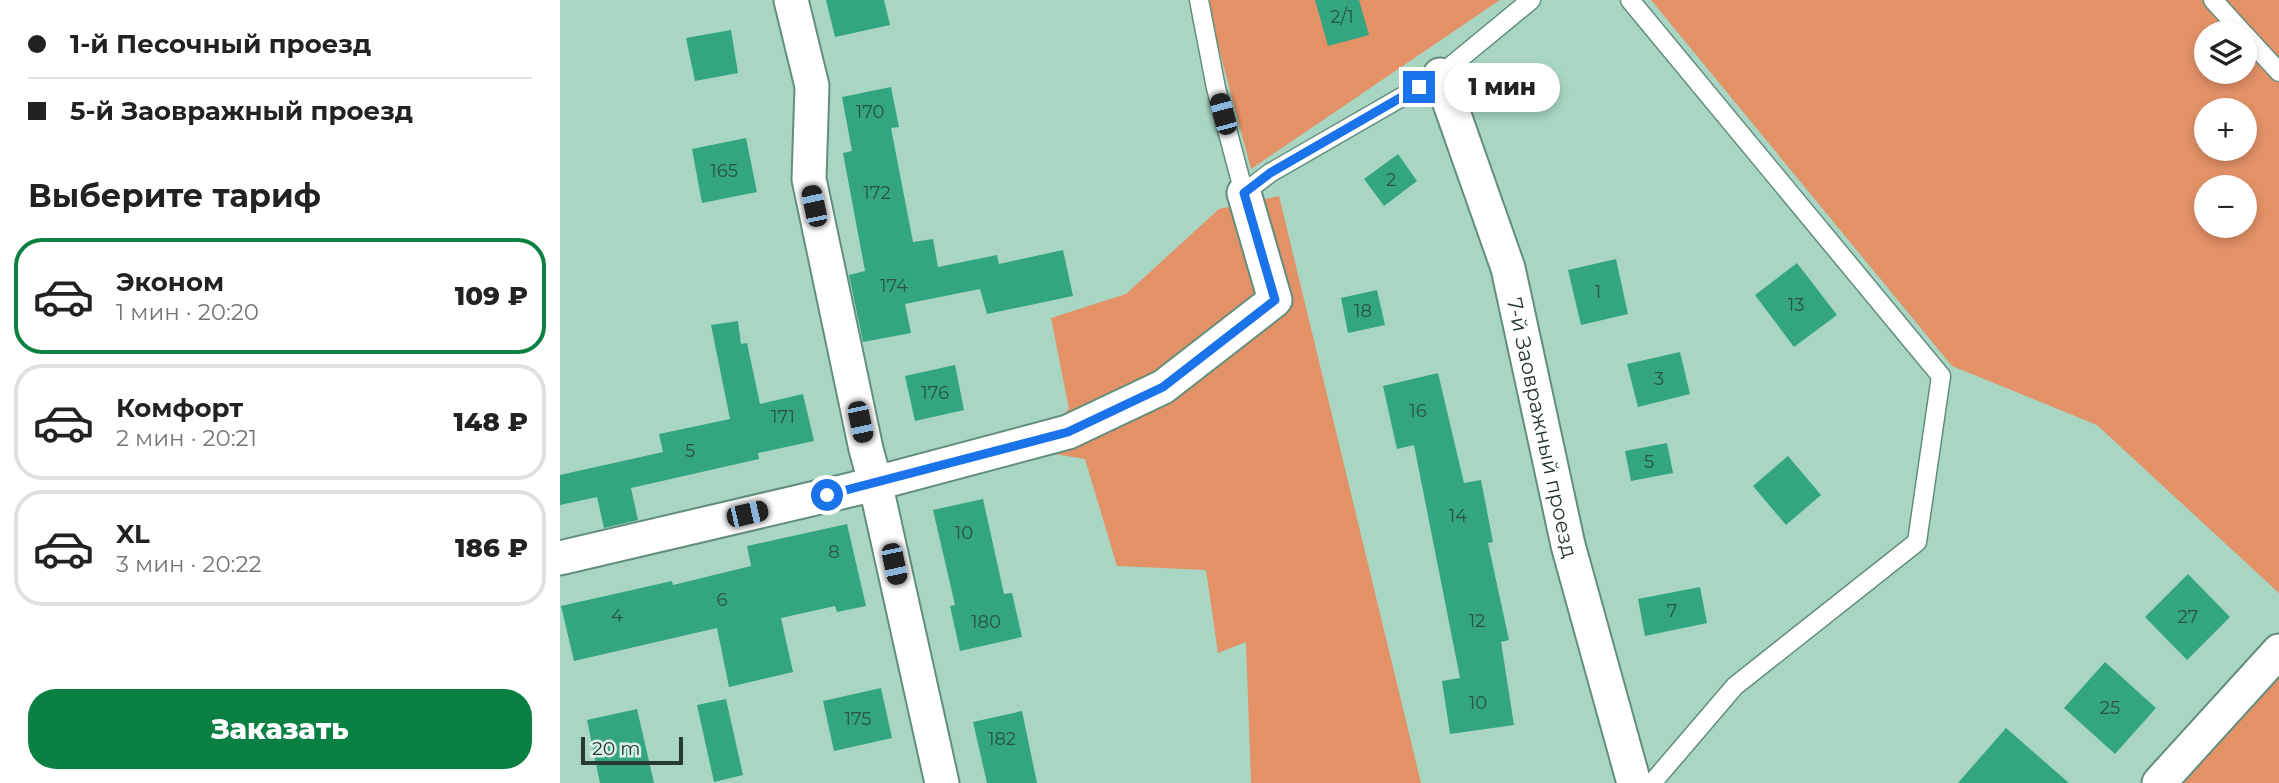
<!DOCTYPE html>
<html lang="ru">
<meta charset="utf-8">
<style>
body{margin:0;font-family:Montserrat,sans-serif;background:#f2f2f2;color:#222;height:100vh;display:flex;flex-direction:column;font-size:26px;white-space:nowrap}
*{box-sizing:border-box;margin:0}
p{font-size:23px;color:#767676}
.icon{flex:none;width:38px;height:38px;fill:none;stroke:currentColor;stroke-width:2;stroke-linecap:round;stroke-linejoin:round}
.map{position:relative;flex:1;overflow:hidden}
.details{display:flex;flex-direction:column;background:#fff;width:560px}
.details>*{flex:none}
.banner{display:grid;align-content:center;height:154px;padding:0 28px;background:#fff}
.controls{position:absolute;left:1634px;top:21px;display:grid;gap:14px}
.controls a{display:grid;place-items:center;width:63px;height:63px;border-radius:50%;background:#fff;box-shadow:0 4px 10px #0003;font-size:35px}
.scale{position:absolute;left:21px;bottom:18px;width:102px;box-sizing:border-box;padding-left:7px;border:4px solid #273931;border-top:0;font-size:19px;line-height:24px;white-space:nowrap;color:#273931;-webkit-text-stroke:5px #dbf1e7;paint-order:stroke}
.end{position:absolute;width:32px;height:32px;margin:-16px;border:9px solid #1a73e8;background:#fff;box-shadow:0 0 0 4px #fff}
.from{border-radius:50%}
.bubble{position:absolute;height:49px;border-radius:24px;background:#fff;box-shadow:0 4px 10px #0003;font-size:23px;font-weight:800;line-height:49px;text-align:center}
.car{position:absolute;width:21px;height:42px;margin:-21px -10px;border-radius:9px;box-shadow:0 0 5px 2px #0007;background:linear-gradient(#222 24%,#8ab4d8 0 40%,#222 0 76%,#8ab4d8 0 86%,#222 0)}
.banner b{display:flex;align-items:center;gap:24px;height:66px;font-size:26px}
.banner b+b{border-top:2px solid #e0e0e0}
.banner i{width:18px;height:18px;background:#222}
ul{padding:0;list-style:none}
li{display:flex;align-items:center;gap:21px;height:116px;margin:0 14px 10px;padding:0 14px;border:4px solid #e0e0e0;border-radius:28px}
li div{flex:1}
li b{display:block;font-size:26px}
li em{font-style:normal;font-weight:800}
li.selected{border-color:#0b8043}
li>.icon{width:63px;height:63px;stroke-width:1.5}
h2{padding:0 28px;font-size:32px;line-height:84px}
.cta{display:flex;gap:14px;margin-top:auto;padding:14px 28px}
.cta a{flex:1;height:80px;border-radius:28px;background:#0b8043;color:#fff;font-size:28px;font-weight:800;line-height:80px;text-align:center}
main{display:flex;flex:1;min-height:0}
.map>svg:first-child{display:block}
.green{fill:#e39167;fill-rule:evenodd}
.building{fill:#33a581}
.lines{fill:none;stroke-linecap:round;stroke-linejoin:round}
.lane-casing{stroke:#638e7d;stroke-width:21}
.street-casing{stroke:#638e7d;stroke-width:37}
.lane{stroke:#fff;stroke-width:18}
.street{stroke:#fff;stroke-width:33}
.route{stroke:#1a73e8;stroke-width:9}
.labels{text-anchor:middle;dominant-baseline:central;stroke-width:5;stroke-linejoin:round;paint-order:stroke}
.number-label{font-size:18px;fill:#2a5445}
.street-label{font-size:21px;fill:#273931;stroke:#dbf1e7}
</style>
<main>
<section class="details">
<div class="banner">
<b><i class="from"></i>1-й Песочный проезд</b>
<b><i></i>5-й Заовражный проезд</b>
</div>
<h2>Выберите тариф</h2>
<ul>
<li class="selected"><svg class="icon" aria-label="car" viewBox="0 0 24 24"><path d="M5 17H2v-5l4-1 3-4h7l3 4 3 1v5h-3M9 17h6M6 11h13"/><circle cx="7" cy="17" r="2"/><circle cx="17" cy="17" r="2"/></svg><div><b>Эконом</b><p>1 мин · 20:20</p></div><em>109 ₽</em></li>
<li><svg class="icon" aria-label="car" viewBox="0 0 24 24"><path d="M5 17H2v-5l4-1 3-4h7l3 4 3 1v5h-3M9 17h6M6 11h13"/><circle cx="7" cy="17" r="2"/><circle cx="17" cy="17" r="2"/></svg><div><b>Комфорт</b><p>2 мин · 20:21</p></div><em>148 ₽</em></li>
<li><svg class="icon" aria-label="car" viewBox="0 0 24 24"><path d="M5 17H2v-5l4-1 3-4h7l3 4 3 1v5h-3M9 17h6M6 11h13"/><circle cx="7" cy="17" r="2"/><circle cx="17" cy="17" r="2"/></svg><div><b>XL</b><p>3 мин · 20:22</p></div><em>186 ₽</em></li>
</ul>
<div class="cta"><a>Заказать</a></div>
</section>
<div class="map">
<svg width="1719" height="783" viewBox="0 0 1719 783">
<rect width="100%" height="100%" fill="#a9d6c3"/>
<path class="green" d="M646,0H940L691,169Z
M1091,0H1719V593L1537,425L1392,366ZM1647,33H1685V72H1647ZM1647,110H1685V149H1647ZM1647,187H1685V226H1647Z
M719,196L861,783H691L686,642L658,653L646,570L557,566L525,459L489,453L483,433L509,409L491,318L566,294L659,209Z
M1719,675V783H1619Z"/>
<path class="building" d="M266,0H324L330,25L275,37Z
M755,0H799L809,35L768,46Z
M171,30L178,73L135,81L126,38Z
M331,87L339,127L331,128L353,242L373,239L378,267L437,255L439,264L503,250L513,296L427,314L420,289L345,304L351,333L303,342L289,275L305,271L283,153L292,151L282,97Z
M186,138L197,192L142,203L132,149Z
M838,154L857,181L824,206L804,179Z
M1056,259L1068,314L1021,325L1008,270Z
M1237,263L1277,315L1234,347L1195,295Z
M817,290L825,325L788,333L781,298Z
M178,321L181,344L187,343L200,404L243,394L254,441L198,453L199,459L71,488L78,520L44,528L37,497L0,505V475L103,452L99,434L170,419L151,325Z
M1120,352L1130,394L1078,407L1067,364Z
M395,365L404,410L355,421L345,376Z
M878,373L904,483L921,480L933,542L928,543L949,640L941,642L954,725L890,734L882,681L900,678L854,445L837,449L823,386Z
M1107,443L1113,473L1071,481L1065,451Z
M1228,456L1261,495L1226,525L1193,486Z
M423,499L444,594L452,593L462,637L400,651L390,606L395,605L373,510Z
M287,524L306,606L277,612L275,606L221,618L233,672L169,687L157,628L14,661L1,606L112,581L113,585L191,566L187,546Z
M1628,574L1670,617L1627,660L1585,617Z
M1140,587L1147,623L1085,636L1078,599Z
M1545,662L1596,708L1555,754L1504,708Z
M321,688L332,738L274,751L263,701Z
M166,699L183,775L154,782L137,705Z
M77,709L94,783H40L27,720Z
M462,711L477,783H427L413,722Z
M1446,728L1509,783H1398Z"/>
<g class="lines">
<defs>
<path id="lane" d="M639,0L656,88L684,193L710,173L880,75L971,0
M1070,0L1381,376L1357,542L1175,686L1092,783
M1653,0L1683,33
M1685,35L1719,72"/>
<g id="street">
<path d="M231,0L252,86L249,179L306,449L315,482L382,783"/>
<path id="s1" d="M880,75L948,268L1008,545L1074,783"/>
<path d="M0,558L294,489L508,432L603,387L715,300L684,193"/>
<path d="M1599,783L1719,651"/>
</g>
</defs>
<use href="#lane" class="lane-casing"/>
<use href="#street" class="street-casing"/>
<use href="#lane" class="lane"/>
<use href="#street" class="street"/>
</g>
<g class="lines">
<path class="route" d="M267,495L508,432L603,387L715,300L684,193L710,173L859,87"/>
</g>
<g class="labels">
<g class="number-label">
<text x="782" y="17">2/1</text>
<text x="310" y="112">170</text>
<text x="164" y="171">165</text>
<text x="831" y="180">2</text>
<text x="317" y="193">172</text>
<text x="334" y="286">174</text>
<text x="1038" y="292">1</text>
<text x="1236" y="305">13</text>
<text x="803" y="311">18</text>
<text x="1099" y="379">3</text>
<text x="375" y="393">176</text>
<text x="858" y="411">16</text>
<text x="223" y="417">171</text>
<text x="130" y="451">5</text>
<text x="1089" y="462">5</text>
<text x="898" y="516">14</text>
<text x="404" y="533">10</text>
<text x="274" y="552">8</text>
<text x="162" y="600">6</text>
<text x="1112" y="611">7</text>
<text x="57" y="616">4</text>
<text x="1628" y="617">27</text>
<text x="917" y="621">12</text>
<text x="426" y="622">180</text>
<text x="918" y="703">10</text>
<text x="1550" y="708">25</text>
<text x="298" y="719">175</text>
<text x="442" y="739">182</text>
</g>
<g class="street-label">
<text stroke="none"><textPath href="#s1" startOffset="368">7-й Заовражный проезд</textPath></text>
</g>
</g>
</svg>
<div class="controls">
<a><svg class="icon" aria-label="layers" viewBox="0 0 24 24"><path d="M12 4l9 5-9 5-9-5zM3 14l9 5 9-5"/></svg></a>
<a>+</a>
<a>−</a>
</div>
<div class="scale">20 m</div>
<i class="end from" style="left:267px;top:495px"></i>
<i class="end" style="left:859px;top:87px"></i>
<div class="bubble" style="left:884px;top:63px;width:116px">1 мин</div>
<i class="car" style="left:663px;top:114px;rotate:345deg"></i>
<i class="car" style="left:254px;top:206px;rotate:348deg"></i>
<i class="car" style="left:300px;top:422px;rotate:168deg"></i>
<i class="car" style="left:187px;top:514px;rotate:77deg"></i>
<i class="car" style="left:334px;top:564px;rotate:168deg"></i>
</div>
</main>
